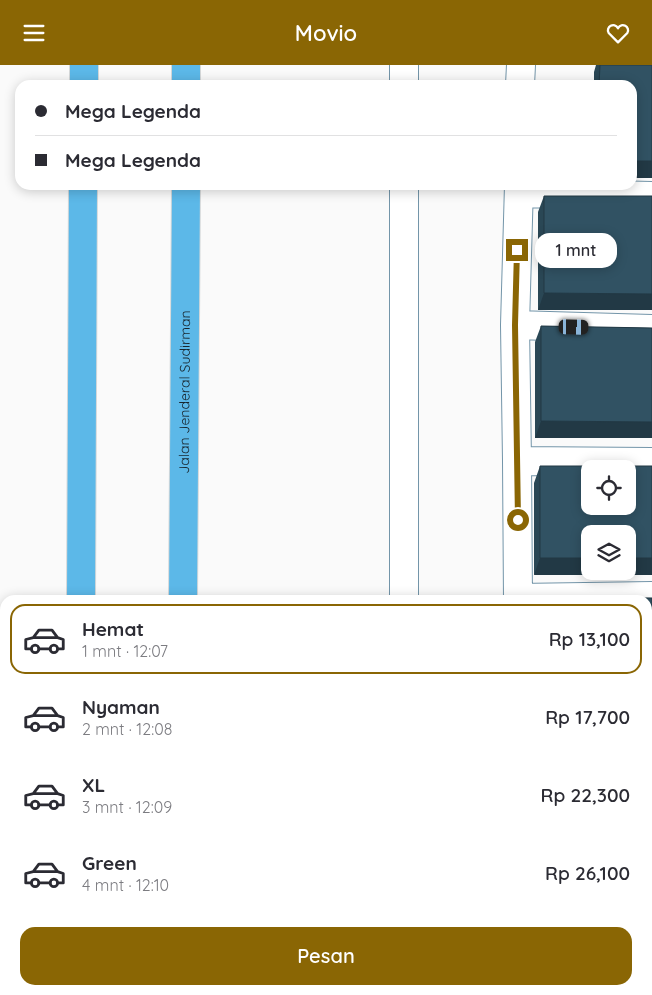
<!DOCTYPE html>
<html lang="id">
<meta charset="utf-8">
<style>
body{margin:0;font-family:Quicksand,sans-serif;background:#f2f2f3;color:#2b2b33;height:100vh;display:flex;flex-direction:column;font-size:19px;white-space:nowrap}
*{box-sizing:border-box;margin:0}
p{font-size:16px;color:#7c7c81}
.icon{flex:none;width:28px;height:28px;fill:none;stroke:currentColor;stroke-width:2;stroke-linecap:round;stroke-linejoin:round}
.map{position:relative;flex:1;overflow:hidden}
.drawer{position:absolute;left:0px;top:530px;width:652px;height:400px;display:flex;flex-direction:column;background:#fff;border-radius:15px 15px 0 0;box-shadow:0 2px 12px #0003}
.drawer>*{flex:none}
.banner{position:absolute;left:15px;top:15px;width:622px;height:110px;border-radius:15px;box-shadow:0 2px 12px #0003;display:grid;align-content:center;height:110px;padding:0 20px;background:#fff}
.fabs{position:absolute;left:581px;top:395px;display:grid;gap:10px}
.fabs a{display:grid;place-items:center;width:55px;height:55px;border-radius:10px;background:#fff;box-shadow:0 2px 12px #0003;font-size:25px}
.end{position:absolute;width:22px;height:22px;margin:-11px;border:6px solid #8a6604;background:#fff;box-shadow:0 0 0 2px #fff}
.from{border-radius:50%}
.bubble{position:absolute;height:35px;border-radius:15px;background:#fff;box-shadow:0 2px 12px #0003;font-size:16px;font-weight:600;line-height:35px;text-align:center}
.car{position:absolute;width:15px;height:30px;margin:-15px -8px;border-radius:6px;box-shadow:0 0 4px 1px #0007;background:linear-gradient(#222 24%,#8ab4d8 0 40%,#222 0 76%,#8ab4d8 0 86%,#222 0)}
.banner b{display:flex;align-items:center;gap:18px;height:48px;font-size:19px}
.banner b+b{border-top:1px solid #e1e1e2}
.banner i{width:12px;height:12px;background:#2b2b33}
ul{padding:9px 0 0;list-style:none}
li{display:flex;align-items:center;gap:15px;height:70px;margin:0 10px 8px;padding:0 10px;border:2px solid transparent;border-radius:15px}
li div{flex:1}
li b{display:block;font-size:19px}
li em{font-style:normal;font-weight:600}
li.on{border-color:#8a6604}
li>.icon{width:45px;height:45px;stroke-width:1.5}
.primary-button{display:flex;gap:10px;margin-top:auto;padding:10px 20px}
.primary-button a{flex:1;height:58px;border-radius:15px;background:#8a6604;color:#fff;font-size:20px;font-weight:600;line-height:58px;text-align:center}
header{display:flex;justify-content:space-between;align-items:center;height:65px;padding:0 20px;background:#8a6604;color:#fff;font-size:22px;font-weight:600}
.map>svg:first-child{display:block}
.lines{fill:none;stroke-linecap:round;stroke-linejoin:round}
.minor-casing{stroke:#7395a9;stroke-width:30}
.highway-casing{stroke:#d5d8d9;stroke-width:30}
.minor{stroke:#fff;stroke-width:28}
.highway{stroke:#5cb8e8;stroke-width:28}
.wall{fill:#2a4755}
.shaded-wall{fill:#223945}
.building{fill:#315263;stroke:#223945;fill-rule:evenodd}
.route{stroke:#8a6604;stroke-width:6}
.labels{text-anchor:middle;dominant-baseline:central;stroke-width:5;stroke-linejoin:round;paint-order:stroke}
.street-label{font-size:14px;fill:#18252d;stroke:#fafafa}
</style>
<header><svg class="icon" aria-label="menu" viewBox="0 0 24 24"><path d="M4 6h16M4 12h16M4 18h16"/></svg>Movio<svg class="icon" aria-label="heart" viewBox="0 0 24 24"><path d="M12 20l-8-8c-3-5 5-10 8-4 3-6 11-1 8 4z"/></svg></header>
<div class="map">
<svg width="652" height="930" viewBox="0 0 652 930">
<rect width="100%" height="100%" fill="#fafafa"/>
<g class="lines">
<defs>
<path id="minor" d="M404,20V0
M520,20L521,0
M519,128L652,131
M515,260L652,264
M517,396L652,397
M518,533L652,531
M404,535V120
M518,535L517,396L515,260L519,120
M648,798H652
M648,835H652
M648,859L652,860
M648,901H652
M519,925L520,930
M554,925V930
M403,930V925"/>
<g id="highway">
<path d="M84,20V0"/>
<path d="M186,20V0"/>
<path d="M81,535L83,120"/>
<path id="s1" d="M183,535L186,120"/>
<path d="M79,930V925"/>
<path d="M181,930V925"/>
</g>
</defs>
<use href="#minor" class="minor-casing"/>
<use href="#highway" class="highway-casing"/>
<use href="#minor" class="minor"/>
<use href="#highway" class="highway"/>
</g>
<path class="wall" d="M596,0H652V113H632V20H594V7Z
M544,131H652V245H538V147Z
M541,261L652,263V373H535V277Z
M540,401H652L534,510V418Z
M570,925H648L652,930H570Z"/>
<path class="shaded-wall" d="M632,96H652V113H632Z
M544,228L652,229V245H538Z
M541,356L652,357V373H535Z
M540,493H590V506H628V493H652V510H534Z
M648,623H652V640H648Z
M648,759H652V776H648Z"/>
<path class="building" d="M600,0H652V96H632V20H599Z
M544,131H652V229L544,228Z
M541,261L652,263V357L541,356Z
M540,401H652V493H628V469H590V493H540ZM590,404H628V441H590Z
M539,532L652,533V623H648V535H539Z
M648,657L652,658V759H648Z
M648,911H652V930H575V925H648Z"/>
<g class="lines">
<path class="route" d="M517,185L515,260L518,455"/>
</g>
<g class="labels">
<g class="street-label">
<text stroke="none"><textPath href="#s1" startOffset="208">Jalan Jenderal Sudirman</textPath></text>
</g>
</g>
</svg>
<div class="fabs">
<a><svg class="icon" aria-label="locate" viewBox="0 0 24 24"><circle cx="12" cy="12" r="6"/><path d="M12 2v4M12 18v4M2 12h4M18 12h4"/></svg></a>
<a><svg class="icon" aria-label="layers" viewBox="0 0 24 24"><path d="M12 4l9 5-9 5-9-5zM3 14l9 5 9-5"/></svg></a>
</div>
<i class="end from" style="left:518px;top:455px"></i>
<i class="end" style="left:517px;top:185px"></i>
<div class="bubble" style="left:535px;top:168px;width:82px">1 mnt</div>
<i class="car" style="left:574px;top:262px;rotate:91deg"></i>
<div class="banner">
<b><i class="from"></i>Mega Legenda</b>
<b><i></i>Mega Legenda</b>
</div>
<section class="drawer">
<ul>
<li class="on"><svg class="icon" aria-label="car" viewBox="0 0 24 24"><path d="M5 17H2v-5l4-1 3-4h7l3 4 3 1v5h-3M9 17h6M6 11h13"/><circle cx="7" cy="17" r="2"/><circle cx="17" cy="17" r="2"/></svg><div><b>Hemat</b><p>1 mnt · 12:07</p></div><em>Rp 13,100</em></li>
<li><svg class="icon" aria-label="car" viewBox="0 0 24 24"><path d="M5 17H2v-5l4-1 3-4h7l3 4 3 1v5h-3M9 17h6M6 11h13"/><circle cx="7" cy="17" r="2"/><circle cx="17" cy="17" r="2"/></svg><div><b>Nyaman</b><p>2 mnt · 12:08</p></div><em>Rp 17,700</em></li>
<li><svg class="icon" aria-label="car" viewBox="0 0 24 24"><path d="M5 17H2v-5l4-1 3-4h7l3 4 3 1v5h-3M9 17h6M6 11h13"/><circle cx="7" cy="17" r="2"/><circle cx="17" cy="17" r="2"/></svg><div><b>XL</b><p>3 mnt · 12:09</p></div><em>Rp 22,300</em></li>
<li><svg class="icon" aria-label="car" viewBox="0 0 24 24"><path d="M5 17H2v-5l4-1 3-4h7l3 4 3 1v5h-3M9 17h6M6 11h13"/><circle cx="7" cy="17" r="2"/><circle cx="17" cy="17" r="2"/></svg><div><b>Green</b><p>4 mnt · 12:10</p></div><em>Rp 26,100</em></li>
</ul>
<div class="primary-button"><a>Pesan</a></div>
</section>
</div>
